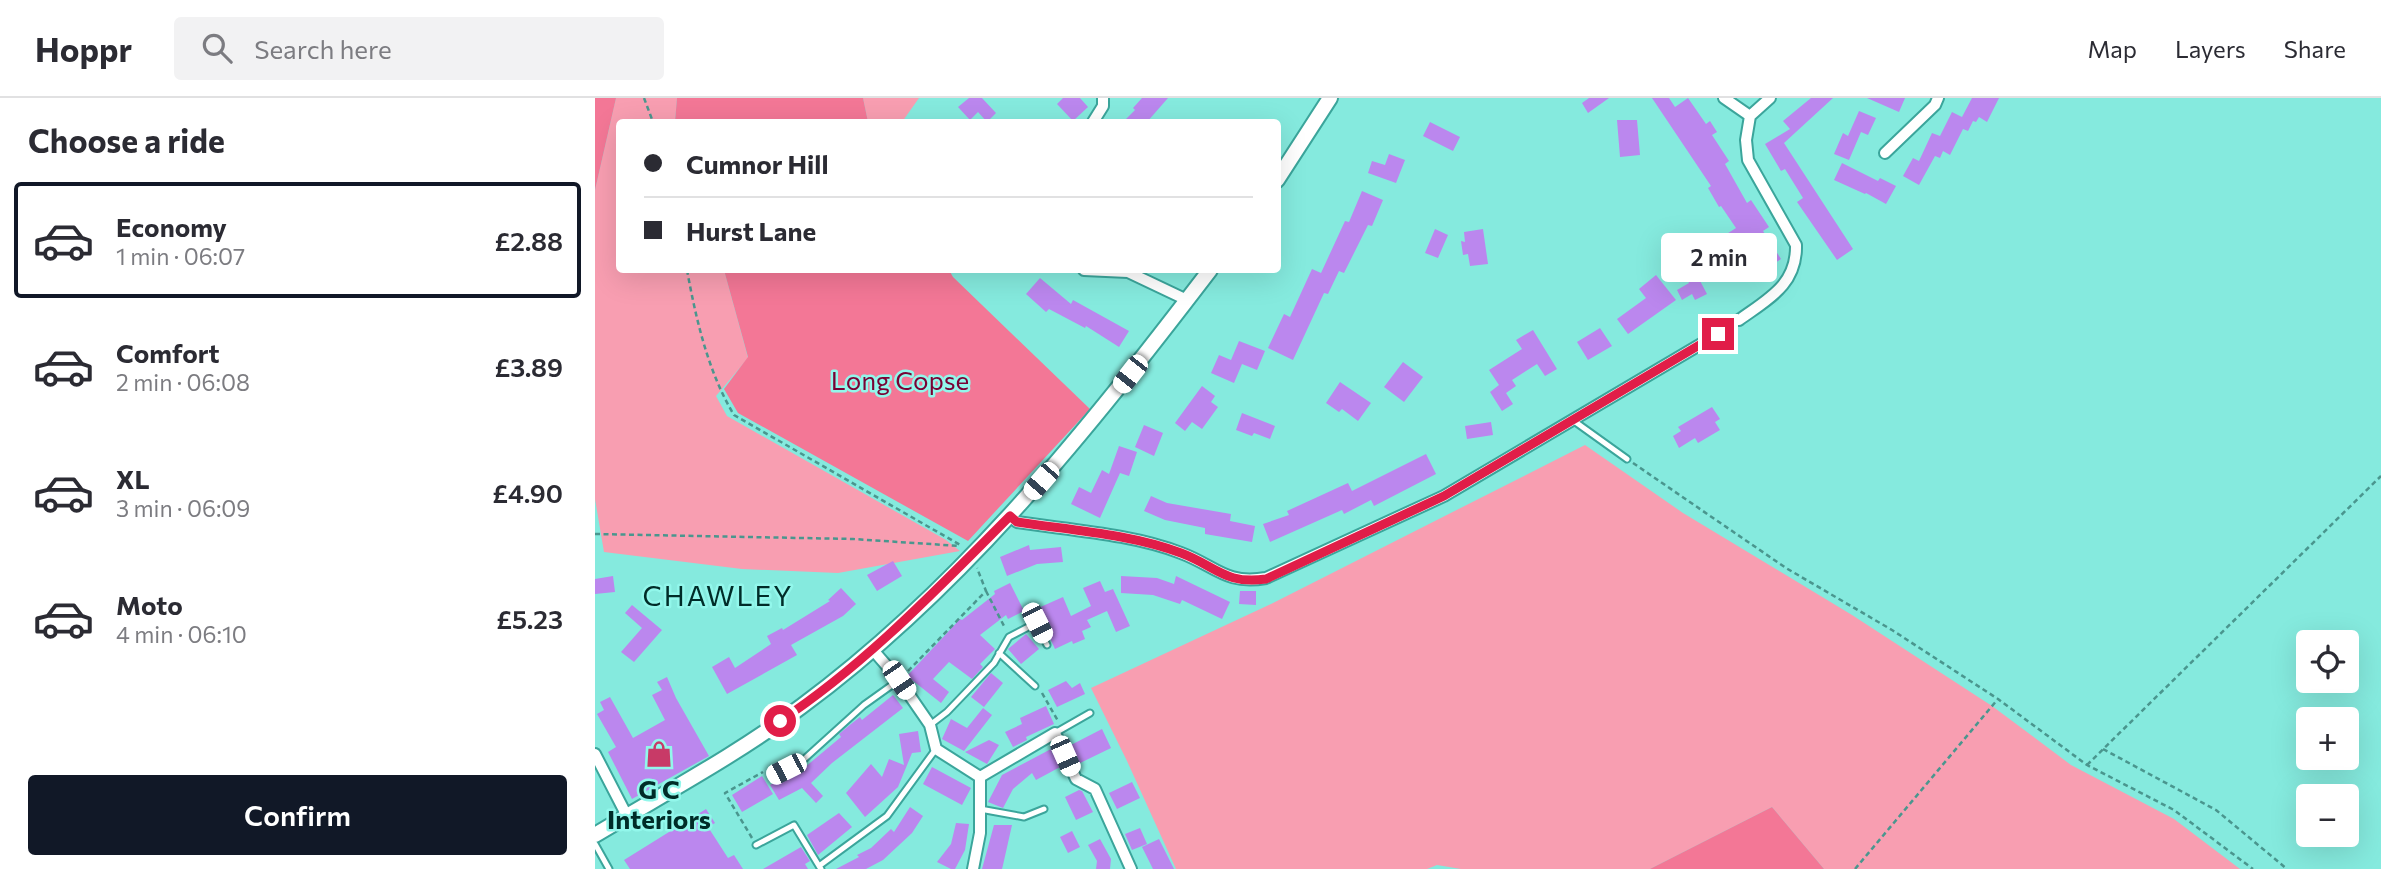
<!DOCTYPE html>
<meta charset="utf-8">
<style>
body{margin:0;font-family:Commissioner,sans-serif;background:#f2f2f3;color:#2b2b33;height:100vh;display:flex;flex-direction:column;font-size:26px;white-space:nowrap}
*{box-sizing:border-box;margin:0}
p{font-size:23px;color:#7c7c81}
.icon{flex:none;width:38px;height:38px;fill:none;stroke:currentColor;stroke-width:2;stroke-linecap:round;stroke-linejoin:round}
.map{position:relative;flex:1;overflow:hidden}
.sheet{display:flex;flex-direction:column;background:#fff;width:595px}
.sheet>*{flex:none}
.hud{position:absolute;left:21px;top:21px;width:665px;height:154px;border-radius:7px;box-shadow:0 7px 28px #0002;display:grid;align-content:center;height:154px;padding:0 28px;background:#fff}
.buttons{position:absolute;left:1701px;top:532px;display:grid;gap:14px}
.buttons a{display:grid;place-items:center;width:63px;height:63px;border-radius:7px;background:#fff;box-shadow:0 7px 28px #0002;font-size:35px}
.end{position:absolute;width:32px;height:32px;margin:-16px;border:9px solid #e11d48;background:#fff;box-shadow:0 0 0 4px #fff}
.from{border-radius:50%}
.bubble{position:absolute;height:49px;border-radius:7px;background:#fff;box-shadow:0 7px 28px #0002;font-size:23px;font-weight:600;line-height:49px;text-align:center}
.car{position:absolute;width:21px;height:42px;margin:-21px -10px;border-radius:9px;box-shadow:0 0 5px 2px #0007;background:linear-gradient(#fff 24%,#345 0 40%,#fff 0 76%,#345 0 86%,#fff 0)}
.hud b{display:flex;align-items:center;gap:24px;height:66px;font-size:26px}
.hud b+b{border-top:2px solid #e1e1e2}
.hud i{width:18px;height:18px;background:#2b2b33}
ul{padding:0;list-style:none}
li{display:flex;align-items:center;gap:21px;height:116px;margin:0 14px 10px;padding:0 14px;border:4px solid transparent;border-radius:7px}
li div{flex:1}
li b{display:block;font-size:26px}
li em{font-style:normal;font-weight:600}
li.active{border-color:#111827}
li>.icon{width:63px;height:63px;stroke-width:1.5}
h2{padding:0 28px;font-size:32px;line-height:84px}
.button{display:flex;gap:14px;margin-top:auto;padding:14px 28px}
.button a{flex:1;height:80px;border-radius:7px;background:#111827;color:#fff;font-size:28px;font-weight:600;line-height:80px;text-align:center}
header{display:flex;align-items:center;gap:42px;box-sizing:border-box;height:98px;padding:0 35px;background:#fff;border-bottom:2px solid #e1e1e2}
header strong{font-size:33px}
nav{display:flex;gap:38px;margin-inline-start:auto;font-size:24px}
.search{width:490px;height:63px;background:#f2f2f3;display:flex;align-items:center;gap:18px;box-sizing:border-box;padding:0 24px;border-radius:7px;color:#7c7c81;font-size:26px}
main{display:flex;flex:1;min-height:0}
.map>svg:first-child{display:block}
.green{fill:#f89eb1}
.forest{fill:#f37796}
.building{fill:#bb87ee}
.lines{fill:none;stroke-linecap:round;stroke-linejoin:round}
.service-casing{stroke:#3ba59b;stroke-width:9}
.minor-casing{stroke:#3ba59b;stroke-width:14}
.tertiary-casing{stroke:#3ba59b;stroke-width:18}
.path{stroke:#4a968e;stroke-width:2.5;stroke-dasharray:5 3.5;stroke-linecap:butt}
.service{stroke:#fff;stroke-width:5}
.minor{stroke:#fff;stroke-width:10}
.tertiary{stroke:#fff;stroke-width:14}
.route{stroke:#e11d48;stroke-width:9}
.labels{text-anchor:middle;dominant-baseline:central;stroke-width:5;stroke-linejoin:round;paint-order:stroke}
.park-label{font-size:26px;fill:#790234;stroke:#92f7eb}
.poi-label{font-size:26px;font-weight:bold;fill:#002c28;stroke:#92f7eb}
.neighbourhood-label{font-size:28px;letter-spacing:2px;fill:#002c28;stroke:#92f7eb}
</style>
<header>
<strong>Hoppr</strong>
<div class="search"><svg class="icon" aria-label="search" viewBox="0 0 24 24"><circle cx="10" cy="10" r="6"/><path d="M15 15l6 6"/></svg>Search here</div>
<nav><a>Map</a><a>Layers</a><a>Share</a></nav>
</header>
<main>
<section class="sheet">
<h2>Choose a ride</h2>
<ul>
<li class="active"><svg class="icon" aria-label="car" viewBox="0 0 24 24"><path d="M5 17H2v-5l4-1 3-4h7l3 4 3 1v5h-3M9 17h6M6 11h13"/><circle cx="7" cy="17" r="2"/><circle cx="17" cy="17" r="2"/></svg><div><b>Economy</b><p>1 min · 06:07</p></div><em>£2.88</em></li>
<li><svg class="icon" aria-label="car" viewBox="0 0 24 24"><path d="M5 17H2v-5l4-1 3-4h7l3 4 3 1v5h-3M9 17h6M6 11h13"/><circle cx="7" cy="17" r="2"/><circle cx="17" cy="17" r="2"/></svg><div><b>Comfort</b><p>2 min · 06:08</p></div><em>£3.89</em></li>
<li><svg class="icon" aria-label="car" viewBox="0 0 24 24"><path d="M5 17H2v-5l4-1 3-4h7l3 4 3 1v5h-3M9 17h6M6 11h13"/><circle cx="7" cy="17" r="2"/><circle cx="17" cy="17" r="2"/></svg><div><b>XL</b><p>3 min · 06:09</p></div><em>£4.90</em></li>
<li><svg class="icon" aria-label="car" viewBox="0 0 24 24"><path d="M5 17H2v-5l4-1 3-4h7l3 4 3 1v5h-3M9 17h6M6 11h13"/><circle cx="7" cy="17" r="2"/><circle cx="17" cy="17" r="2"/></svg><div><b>Moto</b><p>4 min · 06:10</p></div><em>£5.23</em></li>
</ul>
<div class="button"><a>Confirm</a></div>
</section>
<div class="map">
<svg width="1786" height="771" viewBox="0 0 1786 771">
<rect width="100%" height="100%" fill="#85eade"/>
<path class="green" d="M21,0H82L80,24H24V172H129L153,260L121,298L132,318L351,442L365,453L243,475L147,471L9,454L0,401V92Z
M268,0H324L307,24H273Z
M990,347L1088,415L1257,517L1397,608L1476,667L1579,721L1645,771H1229L1177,709L1055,771H866L842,767L832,771H581L532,663L496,590L678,505Z"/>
<path class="forest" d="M0,0H21L0,92Z
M82,0H268L273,24H80Z
M129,172H354L358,179L495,311L373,443L143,315L129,291L153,259Z
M1177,709L1229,771H1055Z"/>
<path class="building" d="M374,0H387L401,15L392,24L383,14L375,22L363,9Z
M468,0H485L493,9L478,23L462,6Z
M547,0H573L552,24H528L540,12L538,10Z
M994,0H1014L993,15L987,5Z
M1057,0H1074L1080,9L1093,0L1111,26L1115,23L1122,34L1117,37L1134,63L1130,66L1152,105L1156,102L1174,129L1168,133L1186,161L1172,170L1163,154L1142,167L1145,173L1133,181L1123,166L1103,179L1112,196L1100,202L1097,196L1087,202L1082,192L1094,185L1089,175L1105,166L1099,157L1141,130L1126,108L1124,109L1113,90L1116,88Z
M1216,0H1238L1189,45L1258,151L1242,162L1202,104L1208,100L1190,71L1186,73L1170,46L1195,31L1188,23Z
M1272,0H1310L1304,14Z
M1377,0H1404L1392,24L1384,19L1381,24L1378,23L1373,33L1368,31L1355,57L1348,53L1345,60L1340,58L1324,87L1308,78L1318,60L1324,63L1337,35L1345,38L1357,14L1367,19Z
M1264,13L1281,20L1273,37L1266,34L1254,62L1239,56L1248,35L1253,38Z
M1022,22H1042L1045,57L1025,59Z
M835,24L865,39L858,53L828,38Z
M794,56L810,62L801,85L773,75L777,63L790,67Z
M1247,65L1283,83L1285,80L1301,88L1291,106L1271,95L1270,96L1239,82Z
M767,93L788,102L777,128L773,127L749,175L744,173L733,196L729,195L698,262L673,250L689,216L695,219L717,171L726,175L750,123L754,124Z
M840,131L853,137L843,160L830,155Z
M888,131L893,166L875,168L873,156L868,157L866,143L870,144L869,134Z
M1061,177L1081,202L1033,236L1022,221L1051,200L1044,191Z
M445,180L476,206L478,202L534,233L524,249L491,228L490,230L454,211L451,214L431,196Z
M1005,230L1017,248L993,262L982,244Z
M938,232L962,271L950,278L942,266L917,282L921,288L911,295L918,306L907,313L895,294L904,287L894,272L927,251L921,242Z
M644,243L670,253L662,272L647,266L639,285L616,275L624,257L636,262Z
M808,264L828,279L809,304L789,289Z
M745,284L776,305L763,323L747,311L744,314L731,305Z
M607,288L620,298L616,304L623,309L607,331L597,324L590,333L580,325Z
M1117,309L1125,321L1120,324L1125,332L1103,345L1100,340L1084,350L1078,338L1086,333L1083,329Z
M647,315L680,328L675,341L659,335L657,338L641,332Z
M896,324L898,337L872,341L870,328Z
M549,327L568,335L559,358L540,349Z
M524,348L542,354L534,378L525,375L505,420L476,406L484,389L496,395L507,372L514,376Z
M831,356L841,376L779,408L776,402L749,416L747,412L675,444L668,426L694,417L692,413L753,385L757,393Z
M556,398L572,405L636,416L635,423L660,428L657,444L610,436V430L570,422L549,413Z
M434,447L435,452L466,449L468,464L442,466L412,478L405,459Z
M298,463L307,478L282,493L272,477Z
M18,478L20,494L0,496V481Z
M526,478L562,480L579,486L581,478L635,504L627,521L587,502L585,506L558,497L526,495Z
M505,483L510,494L518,491L535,528L521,534L512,513L492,522L496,529L487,533L490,541L478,546L477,543L460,551L441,511L468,499L476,518L496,508L488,490Z
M415,485L429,513L413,521L411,517L385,537L400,551L385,566L388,569L377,581L354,564L338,581L354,594L346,605L312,578L365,521L367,522L400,496L399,493Z
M246,490L261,506L248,518L196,547L202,557L132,596L117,569L134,559L140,570L176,546L172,538L187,530L188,532L235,503L233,502Z
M645,493H661V507L644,506Z
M37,507L67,532L39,564L26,554L47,530L30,515Z
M431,536L444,551L426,566L413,551Z
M396,575L408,585L389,609L376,599Z
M72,579L81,600L114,658L37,701L13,654L21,649L2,616L9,612L5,604L15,599L38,640L70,622L57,597L67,592L62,584Z
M471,583L477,590L485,585L490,596L462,609L453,592Z
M298,597L308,610L237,665L216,685L228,698L221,705L207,690L184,702L175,687L195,676L197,680L246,639L244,636L256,626L265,619L267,622Z
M451,608L459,626L431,639L432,642L418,649L410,634L427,626L425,620Z
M388,610L397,617L369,653L347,641L356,621L372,630Z
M507,631L516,650L483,666L474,648Z
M323,633L326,654L317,655L303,689L270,719L251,695L276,666L287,679L294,661L309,667L304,636Z
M394,642L404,647L392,666L370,654Z
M456,651L458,656L460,655L467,668L441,682L437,675L418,691L408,710L393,704L407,677Z
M337,669L376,690L367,707L328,686Z
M167,678L178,696L147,714L137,697Z
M537,684L545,700L522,711L514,695Z
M484,692L487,693L498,714L481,722L470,699Z
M315,709L328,718L317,735L288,762L271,771H241L264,759L262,757L276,750L296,731L299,734Z
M111,711L120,725L113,729L133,760L139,757L148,771H35L29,762Z
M244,715L257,729L223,757L212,737Z
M361,725L374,726L370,752L360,771H356L342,764L356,746Z
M399,727H417L408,767L407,771H387Z
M545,730L552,746L537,752L530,736Z
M477,733L485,749L473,755L465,739Z
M505,741L516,761L515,771H501L502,763L493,747Z
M564,741L579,771H558L547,749Z
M206,749L215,763L210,766L213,771H168Z"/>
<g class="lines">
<defs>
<path id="service" d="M979,323L1032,361
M404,555L440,588
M335,627L352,614L399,565L414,539L441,525L452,547
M460,635L495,615
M177,678L206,664L269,607L304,582
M385,711L429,719L449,711
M0,746L14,771
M161,747L199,727L224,768
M226,771L224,768L292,718L341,651"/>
<path id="minor" d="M1129,0L1155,18
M498,24L508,8V0
M1290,55L1340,7L1343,0
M489,172L533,174L592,202
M1144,222C1173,201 1202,187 1201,147L1153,62L1151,42L1155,18L1175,0
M415,418L422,424C474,432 538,436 586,455C621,468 630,487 671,480L849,398L1123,236
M278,552L304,582L335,627L341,651L385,679V735L378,771
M0,656L32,718
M385,679L460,635L481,681L500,691L536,771"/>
<path id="tertiary" d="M682,82L735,0
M0,737C70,695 143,656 207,608C369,488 494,330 615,172"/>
</defs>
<use href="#service" class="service-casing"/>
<use href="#minor" class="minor-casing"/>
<use href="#tertiary" class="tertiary-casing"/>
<path class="path" d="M49,0L58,24
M92,172C101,221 113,274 139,317L367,448
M1038,365L1191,470L1297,532L1403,601L1492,667L1579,712L1658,771
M0,436L258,441L365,448
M391,493L410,530
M313,573L391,493L382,470
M447,595L463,623
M1508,651L1621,712L1692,771
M1492,667L1786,378
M157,740L130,695L168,674
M1260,771L1403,601"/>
<use href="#service" class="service"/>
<use href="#minor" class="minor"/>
<use href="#tertiary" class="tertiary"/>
</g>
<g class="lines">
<path class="route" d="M185,623C271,566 342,491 415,418L422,424C475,432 536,436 586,455C621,468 630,487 671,481L849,398L1123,236"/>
</g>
<defs>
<symbol id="shop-bare" viewBox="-9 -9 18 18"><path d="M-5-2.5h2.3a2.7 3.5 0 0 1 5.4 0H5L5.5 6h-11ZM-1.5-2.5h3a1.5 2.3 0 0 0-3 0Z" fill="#c83a67" stroke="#92f7eb" stroke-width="2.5" paint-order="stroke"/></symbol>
</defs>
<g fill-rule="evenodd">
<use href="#shop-bare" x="45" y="637" width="38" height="38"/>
</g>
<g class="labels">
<g class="park-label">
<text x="305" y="281">Long Copse</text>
</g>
<g class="poi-label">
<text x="64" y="690">G C<tspan x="64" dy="30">Interiors</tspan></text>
</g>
<g class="neighbourhood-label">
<text x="123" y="497">CHAWLEY</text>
</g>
</g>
</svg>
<div class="buttons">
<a><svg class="icon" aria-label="locate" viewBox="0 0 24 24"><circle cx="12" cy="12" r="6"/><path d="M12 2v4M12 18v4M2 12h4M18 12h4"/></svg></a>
<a>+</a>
<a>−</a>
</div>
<i class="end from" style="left:185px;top:623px"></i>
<i class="end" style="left:1123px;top:236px"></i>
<div class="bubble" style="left:1066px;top:135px;width:116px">2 min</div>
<i class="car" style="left:535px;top:276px;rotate:218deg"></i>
<i class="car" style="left:446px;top:383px;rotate:221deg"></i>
<i class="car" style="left:442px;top:525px;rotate:153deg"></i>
<i class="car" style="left:304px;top:582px;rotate:146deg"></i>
<i class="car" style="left:470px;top:658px;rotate:156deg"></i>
<i class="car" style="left:191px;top:671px;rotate:243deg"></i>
<div class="hud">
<b><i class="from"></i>Cumnor Hill</b>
<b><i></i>Hurst Lane</b>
</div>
</div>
</main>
